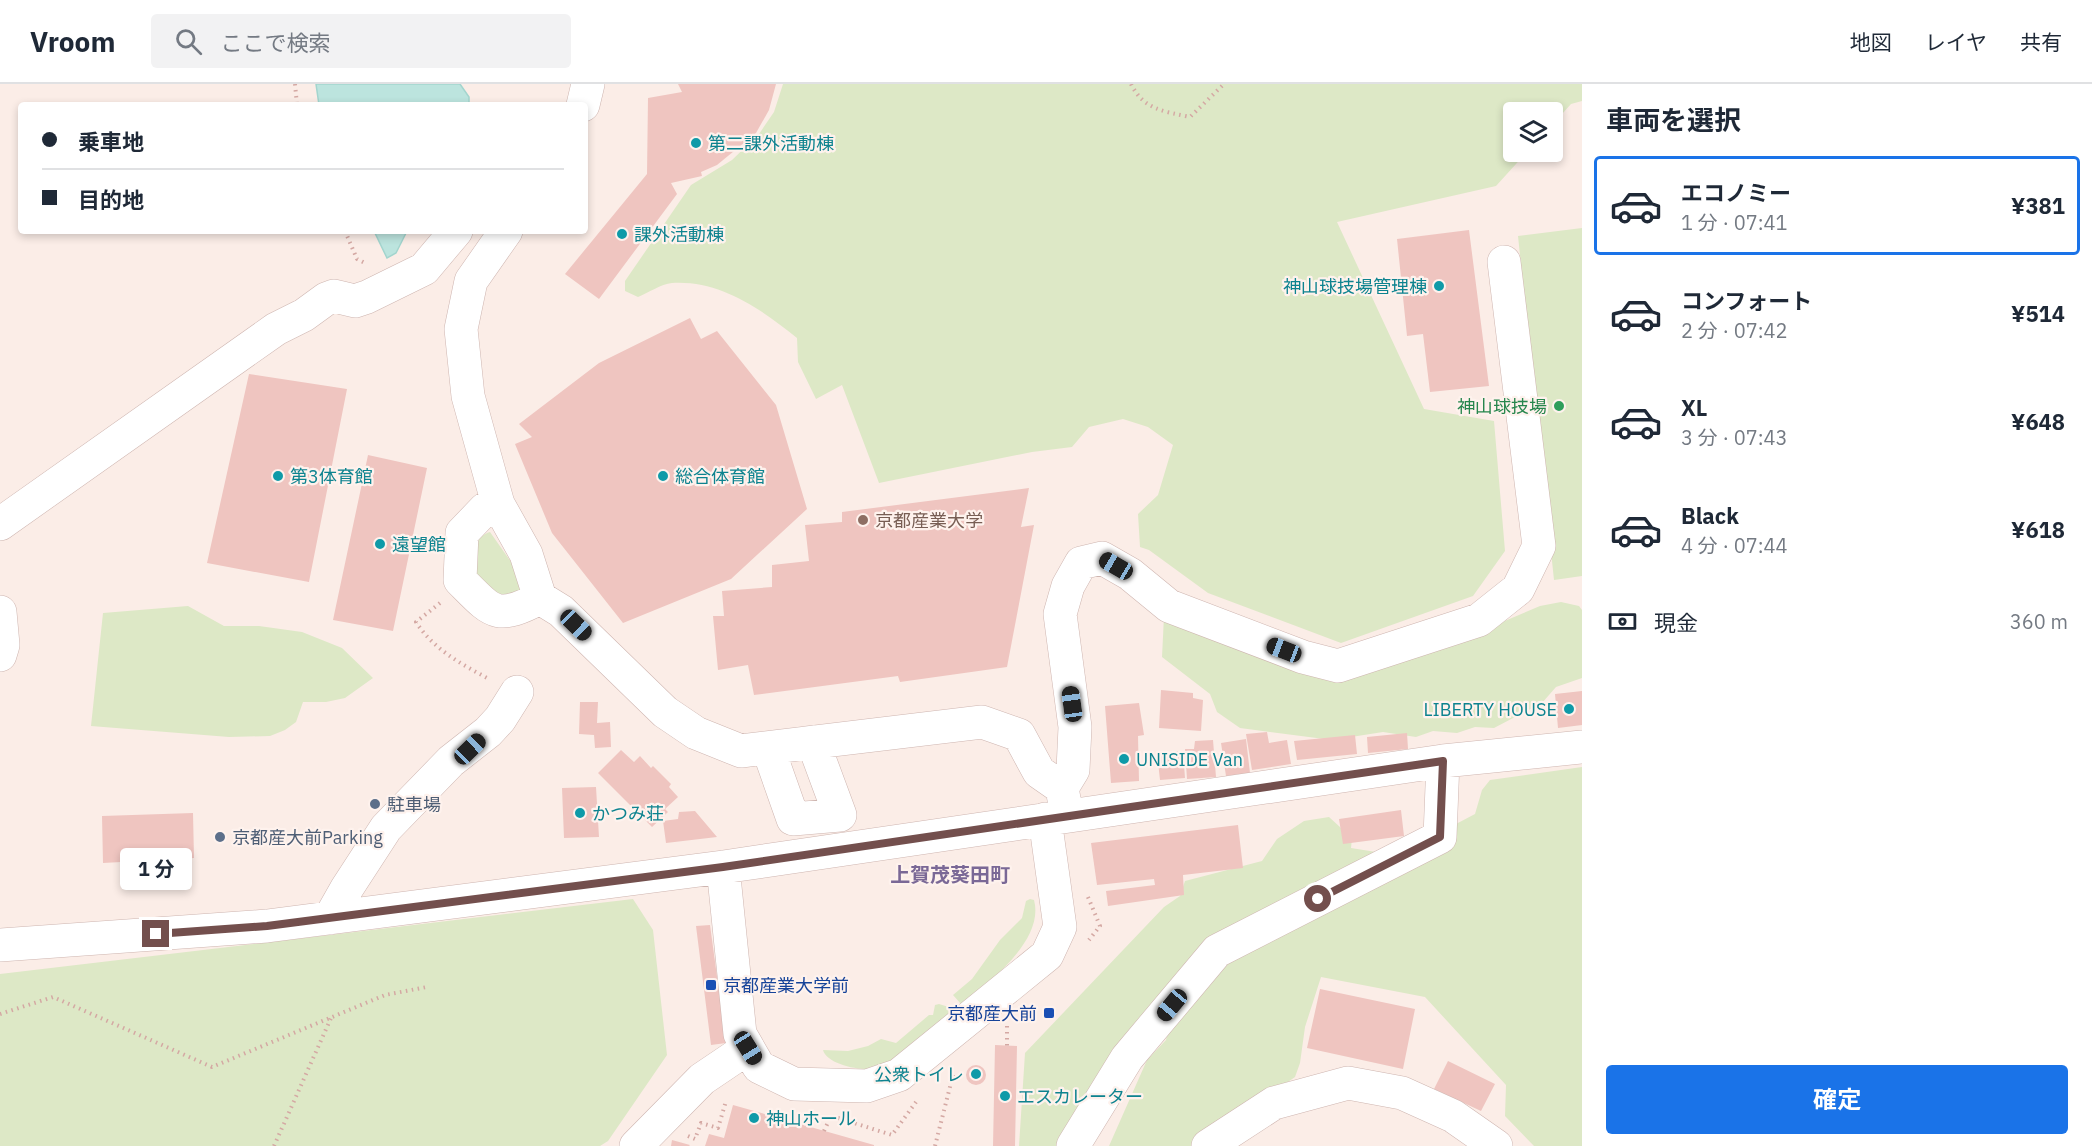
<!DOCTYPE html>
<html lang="ja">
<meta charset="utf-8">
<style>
body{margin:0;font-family:"IBM Plex Sans","Noto Sans JP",sans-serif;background:#f2f2f3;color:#1f2937;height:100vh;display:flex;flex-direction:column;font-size:22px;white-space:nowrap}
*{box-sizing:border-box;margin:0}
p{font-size:20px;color:#747a83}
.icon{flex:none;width:33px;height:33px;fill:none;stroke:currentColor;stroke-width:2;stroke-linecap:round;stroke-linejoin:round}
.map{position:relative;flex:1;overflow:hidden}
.panel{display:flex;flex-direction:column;background:#fff;width:510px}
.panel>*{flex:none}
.top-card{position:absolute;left:18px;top:18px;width:570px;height:132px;border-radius:6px;box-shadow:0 3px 9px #0003;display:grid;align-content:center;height:132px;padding:0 24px;background:#fff}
.fabs{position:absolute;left:1503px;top:18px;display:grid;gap:12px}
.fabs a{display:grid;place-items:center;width:60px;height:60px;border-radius:6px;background:#fff;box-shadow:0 3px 9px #0003;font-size:30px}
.end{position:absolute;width:27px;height:27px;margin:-14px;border:8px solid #734f4d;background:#fff;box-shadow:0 0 0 3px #fff}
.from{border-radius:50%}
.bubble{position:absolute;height:42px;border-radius:6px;background:#fff;box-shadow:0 3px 9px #0003;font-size:20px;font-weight:700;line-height:42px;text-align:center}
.car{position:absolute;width:18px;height:36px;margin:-18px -9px;border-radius:8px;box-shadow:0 0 4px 2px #0007;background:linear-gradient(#222 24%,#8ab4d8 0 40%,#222 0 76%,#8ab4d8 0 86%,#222 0)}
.top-card b{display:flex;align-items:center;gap:21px;height:57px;font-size:22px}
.top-card b+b{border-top:2px solid #e0e1e3}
.top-card i{width:15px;height:15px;background:#1f2937}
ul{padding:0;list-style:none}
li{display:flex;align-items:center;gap:18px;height:99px;margin:0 12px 9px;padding:0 12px;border:3px solid transparent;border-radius:6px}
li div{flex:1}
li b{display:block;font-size:22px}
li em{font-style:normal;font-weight:700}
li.on{border-color:#1a73e8}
li>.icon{width:54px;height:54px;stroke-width:1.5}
h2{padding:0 24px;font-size:27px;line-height:72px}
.pay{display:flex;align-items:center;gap:15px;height:66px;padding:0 24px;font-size:22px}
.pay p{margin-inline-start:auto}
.primary-button{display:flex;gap:12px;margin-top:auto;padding:12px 24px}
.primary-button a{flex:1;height:69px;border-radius:6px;background:#1a73e8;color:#fff;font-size:24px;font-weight:700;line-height:69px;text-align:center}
header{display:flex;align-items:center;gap:36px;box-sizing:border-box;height:84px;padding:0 30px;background:#fff;border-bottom:2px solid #e0e1e3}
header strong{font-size:28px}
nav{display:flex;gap:33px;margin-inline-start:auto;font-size:21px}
.search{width:420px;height:54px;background:#f2f2f3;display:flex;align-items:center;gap:15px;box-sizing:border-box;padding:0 21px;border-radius:6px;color:#747a83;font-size:22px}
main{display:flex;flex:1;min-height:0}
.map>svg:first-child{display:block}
.green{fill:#dde8c6}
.water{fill:#bce4de;stroke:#a3d5ce;stroke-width:1.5}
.building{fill:#efc5c0}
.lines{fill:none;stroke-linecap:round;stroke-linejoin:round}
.minor-casing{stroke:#ceb5b0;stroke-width:34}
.path{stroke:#d4a8a3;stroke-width:4;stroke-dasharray:1.5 4.5;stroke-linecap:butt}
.minor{stroke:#fff;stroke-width:33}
.route{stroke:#734f4d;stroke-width:8}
.culture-dot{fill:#0f9aa8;stroke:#fef2ed;stroke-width:2}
.leisure-dot{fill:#2e9e5b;stroke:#fef2ed;stroke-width:2}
.education-dot{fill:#8d6e63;stroke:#fef2ed;stroke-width:2}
.service-dot{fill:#5c6f8a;stroke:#fef2ed;stroke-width:2}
.transit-dot{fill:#1a4fb4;stroke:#fef2ed;stroke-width:2}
.labels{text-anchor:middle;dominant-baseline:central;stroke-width:4.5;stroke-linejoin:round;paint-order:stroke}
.culture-label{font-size:18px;fill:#0d838f;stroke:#fef2ed;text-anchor:start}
.leisure-label{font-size:18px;fill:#27864d;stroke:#fef2ed;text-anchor:end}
.education-label{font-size:18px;fill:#785e54;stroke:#fef2ed;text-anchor:start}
.service-label{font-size:18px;fill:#4e5e75;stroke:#fef2ed;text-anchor:start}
.transit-label{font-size:18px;fill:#164399;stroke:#fef2ed;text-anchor:start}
.neighbourhood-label{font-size:20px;font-weight:bold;fill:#7a6896;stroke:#fef2ed}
</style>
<header>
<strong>Vroom</strong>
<div class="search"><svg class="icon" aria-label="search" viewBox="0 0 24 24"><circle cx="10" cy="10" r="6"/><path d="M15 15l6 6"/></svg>ここで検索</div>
<nav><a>地図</a><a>レイヤ</a><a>共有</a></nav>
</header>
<main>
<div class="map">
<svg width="1582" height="1062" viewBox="0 0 1582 1062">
<rect width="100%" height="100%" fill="#fbede7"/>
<path class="green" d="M783,0H1582V17L1571,20L1553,40L1552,28H1514V68H1527L1496,102L1337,138L1424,325L1494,337L1505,467L1473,512L1341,559L1208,509L1149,466L1140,463L1138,430L1158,411L1173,361L1148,343L1123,335L1089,343L1072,363L1032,368L879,399L842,301L816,315L798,278L797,254C761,225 720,196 672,199C661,200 648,209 638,213L625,207V197L691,101L732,76L759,50L774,28Z
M1582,144V492L1554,496L1518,152Z
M490,448L516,485L521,511L497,512L474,490C473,475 472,453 490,448Z
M1561,518L1579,522L1582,526V594L1556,603L1542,619L1494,644L1475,643L1457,649L1433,647L1416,653L1383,648L1332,656L1240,644L1217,628L1210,610L1162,573L1164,532L1323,591L1455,558L1540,522Z
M188,522L224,542H259L302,548L342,564L373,594L345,614L326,618H303L296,638L285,646L270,652L229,653L91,642L103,529Z
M1582,683V1062H1534L1505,1032L1506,1001L1425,913L1321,893L1305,943L1300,979L1295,993L1197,1062H1109L1147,976L1166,956L1168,946L1061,1062H1019L1025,969L1164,823L1180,812L1185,797L1262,777L1277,755L1304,737L1329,733L1352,754L1351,764L1376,768L1456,740L1475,730L1482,706L1490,696Z
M633,815L653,846L667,971L608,1057L600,1062H0V890Z
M1030,815L1034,816C1045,856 988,900 961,920L953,911L972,895L1000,856L1022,834L1026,817Z
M939,920L952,924L956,930L953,938C929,953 906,972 881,983C869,989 827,982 823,966L848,967L868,962L881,955L896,959L929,931H933L935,921Z"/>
<path class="water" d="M316,0H460L469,13V21H319Z
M374,147H407L396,169L387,174Z"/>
<path class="building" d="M678,0H776L769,26L756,49L717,81L701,88L702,92L671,99L677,110L599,215L565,190L647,90L648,14L682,8Z
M1469,146L1489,302L1430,308L1423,250L1407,252L1397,155Z
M690,234L701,255L717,247L776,321L807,425L731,495L623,539L552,449L515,360L532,353L519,340L599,279Z
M249,290L347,305L309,498L207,479Z
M368,371L427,384L393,547L333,536Z
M1029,404L1021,443L1034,441L1007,583L900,598L898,592L754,611L748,581L718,586L713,532H724L722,507L772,503V481L809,477L805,441L842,438V428Z
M1161,606L1193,609V614L1203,616L1201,647L1159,644Z
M1582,607V641L1558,644L1555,610Z
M580,618H598L597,639L610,638L611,663L595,664L594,651L579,650Z
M1139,619L1144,651L1138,652L1139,697L1111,699L1105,622Z
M1267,648L1269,659L1287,656L1291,680L1252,686L1246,650Z
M1407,649L1408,665L1368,669L1367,653Z
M1355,651L1357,670L1297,676L1294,657Z
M1246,655L1250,689L1226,692L1221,659Z
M1213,656L1216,693L1187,695L1185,665H1194L1195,657Z
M621,666L634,678L640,672L651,684L653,682L671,700L669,703L678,713L665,725L668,728L652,743L598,689Z
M1183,667L1185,694L1160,696L1157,669Z
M596,703L599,753L564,754L562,704Z
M1401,726L1404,752L1343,760L1339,735Z
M695,727L717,753L666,759L663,737L678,735L679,728Z
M193,729L194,774L103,779L102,732Z
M1238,741L1243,784L1183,791L1184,811L1108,822L1106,807L1155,801L1154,795L1097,801L1091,759Z
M710,841L726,959L711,961L696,842Z
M1320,905L1415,925L1403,985L1307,964Z
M995,961L1017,962L1015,1062H993Z
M1448,977L1495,1000L1481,1027L1434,1005Z
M966 991a10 10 0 1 1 20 0a10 10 0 1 1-20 0Z
M733,1021L874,1061V1062H705L709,1050L724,1054Z
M672,1056L690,1061L689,1062H671Z"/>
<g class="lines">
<defs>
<path id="minor" d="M583,21L588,0
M506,147L471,197L461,245L468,312L498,420L526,470L540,514L561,527L665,628L696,649L741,667L982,638L1019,651L1039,688L1062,704
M498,420L485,425L462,449L460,496C493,529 496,537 540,514
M0,440L276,245L304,231L326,215L334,212L355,217L367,213L424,185L456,147
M0,528L3,561L0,571
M813,658L840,731L793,735L768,664Z
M1067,732L1062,704L1073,686L1075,643L1060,530L1068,502L1081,479L1102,474L1130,490L1169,522L1303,573L1338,582L1479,536L1518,505L1539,462L1504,178
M723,783L740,950L759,983L794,1000L867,1002L899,991L1047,871L1060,843L1045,735
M330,834L347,804L386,744L451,677L488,648L500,635L517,608
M0,861L267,842L723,783L1443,677L1582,663
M636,1062L702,995L748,964
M1073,1062L1127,974L1217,867L1440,753L1443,677
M1208,1062L1274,1019L1348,999L1402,1009L1453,1032L1496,1062"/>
</defs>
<use href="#minor" class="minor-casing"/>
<path class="path" d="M295,0L297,21
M1131,0C1144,26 1163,27 1190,33L1224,0
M345,147L357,175L367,180
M440,519L416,538C433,565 461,580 489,595
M1088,813L1100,842L1089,856
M0,930L53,913L212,983L385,911L427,903
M1007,942V962
M838,1034L892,1051L916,1018
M824,1047L831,1032
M688,1052L695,1055L701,1039L718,1044L726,1017
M274,1062L331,934
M935,1062L954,987"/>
<use href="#minor" class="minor"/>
</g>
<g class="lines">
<path class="route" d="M156,850L267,842L723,783L1443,677L1440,753L1318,815"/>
</g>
<g class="culture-dot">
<circle cx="696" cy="59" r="6"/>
<circle cx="622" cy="150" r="6"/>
<circle cx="1439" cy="202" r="6"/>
<circle cx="278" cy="392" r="6"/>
<circle cx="663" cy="392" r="6"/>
<circle cx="380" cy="460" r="6"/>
<circle cx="1569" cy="625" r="6"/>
<circle cx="1124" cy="675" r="6"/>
<circle cx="580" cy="729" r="6"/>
<circle cx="976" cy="990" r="6"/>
<circle cx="1005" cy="1012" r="6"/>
<circle cx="754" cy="1034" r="6"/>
</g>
<circle class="leisure-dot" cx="1559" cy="322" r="6"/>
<circle class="education-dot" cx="863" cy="436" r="6"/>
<g class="service-dot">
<circle cx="375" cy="720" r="6"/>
<circle cx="220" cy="753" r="6"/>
</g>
<g class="transit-dot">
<rect x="705" y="895" width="12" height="12" rx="3"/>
<rect x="1043" y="923" width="12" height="12" rx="3"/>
</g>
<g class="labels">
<g class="culture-label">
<text x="708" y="59">第二課外活動棟</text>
<text x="634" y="150">課外活動棟</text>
<text x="1427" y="202" text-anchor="end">神山球技場管理棟</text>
<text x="290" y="392">第3体育館</text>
<text x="675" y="392">総合体育館</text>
<text x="392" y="460">遠望館</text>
<text x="1557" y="625" text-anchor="end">LIBERTY HOUSE</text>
<text x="1136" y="675">UNISIDE Van</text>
<text x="592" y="729">かつみ荘</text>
<text x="964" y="990" text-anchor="end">公衆トイレ</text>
<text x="1017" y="1012">エスカレーター</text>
<text x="766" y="1034">神山ホール</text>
</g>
<g class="leisure-label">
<text x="1547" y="322">神山球技場</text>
</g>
<g class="education-label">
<text x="875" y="436">京都産業大学</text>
</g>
<g class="service-label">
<text x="387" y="720">駐車場</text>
<text x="232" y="753">京都産大前Parking</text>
</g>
<g class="transit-label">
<text x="723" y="901">京都産業大学前</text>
<text x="1037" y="929" text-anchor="end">京都産大前</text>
</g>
<g class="neighbourhood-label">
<text x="950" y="790">上賀茂葵田町</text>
</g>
</g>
</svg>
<div class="fabs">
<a><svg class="icon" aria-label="layers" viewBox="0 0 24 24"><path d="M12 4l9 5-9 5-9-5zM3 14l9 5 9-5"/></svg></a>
</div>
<i class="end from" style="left:1318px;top:815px"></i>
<i class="end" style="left:156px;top:850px"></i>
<div class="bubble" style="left:120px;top:764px;width:72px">1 分</div>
<i class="car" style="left:1116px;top:482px;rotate:300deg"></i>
<i class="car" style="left:576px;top:541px;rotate:134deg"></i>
<i class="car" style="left:1284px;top:566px;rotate:291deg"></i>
<i class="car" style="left:1072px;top:620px;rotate:352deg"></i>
<i class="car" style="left:470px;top:665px;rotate:46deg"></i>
<i class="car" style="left:1172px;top:921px;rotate:220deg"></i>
<i class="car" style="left:748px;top:964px;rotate:148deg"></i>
<div class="top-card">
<b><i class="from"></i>乗車地</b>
<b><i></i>目的地</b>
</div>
</div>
<section class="panel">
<h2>車両を選択</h2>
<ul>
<li class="on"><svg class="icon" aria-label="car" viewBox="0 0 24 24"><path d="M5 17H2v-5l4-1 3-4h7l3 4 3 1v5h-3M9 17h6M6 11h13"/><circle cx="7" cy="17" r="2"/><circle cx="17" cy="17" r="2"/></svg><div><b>エコノミー</b><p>1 分 · 07:41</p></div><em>¥381</em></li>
<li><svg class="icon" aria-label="car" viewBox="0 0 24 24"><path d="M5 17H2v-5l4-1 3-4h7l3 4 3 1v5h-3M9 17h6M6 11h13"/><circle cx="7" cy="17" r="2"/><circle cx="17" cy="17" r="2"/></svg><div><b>コンフォート</b><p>2 分 · 07:42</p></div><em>¥514</em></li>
<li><svg class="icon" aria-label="car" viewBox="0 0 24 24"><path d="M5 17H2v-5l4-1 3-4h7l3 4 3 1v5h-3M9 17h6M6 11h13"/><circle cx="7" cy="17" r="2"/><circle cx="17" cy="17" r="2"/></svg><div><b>XL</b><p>3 分 · 07:43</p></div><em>¥648</em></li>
<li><svg class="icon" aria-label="car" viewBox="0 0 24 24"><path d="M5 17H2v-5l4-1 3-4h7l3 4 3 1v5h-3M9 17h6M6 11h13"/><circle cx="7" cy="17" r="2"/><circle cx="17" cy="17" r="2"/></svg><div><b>Black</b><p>4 分 · 07:44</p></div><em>¥618</em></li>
</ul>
<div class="pay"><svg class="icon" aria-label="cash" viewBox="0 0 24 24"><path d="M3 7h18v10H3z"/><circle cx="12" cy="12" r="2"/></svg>現金<p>360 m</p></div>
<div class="primary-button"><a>確定</a></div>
</section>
</main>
